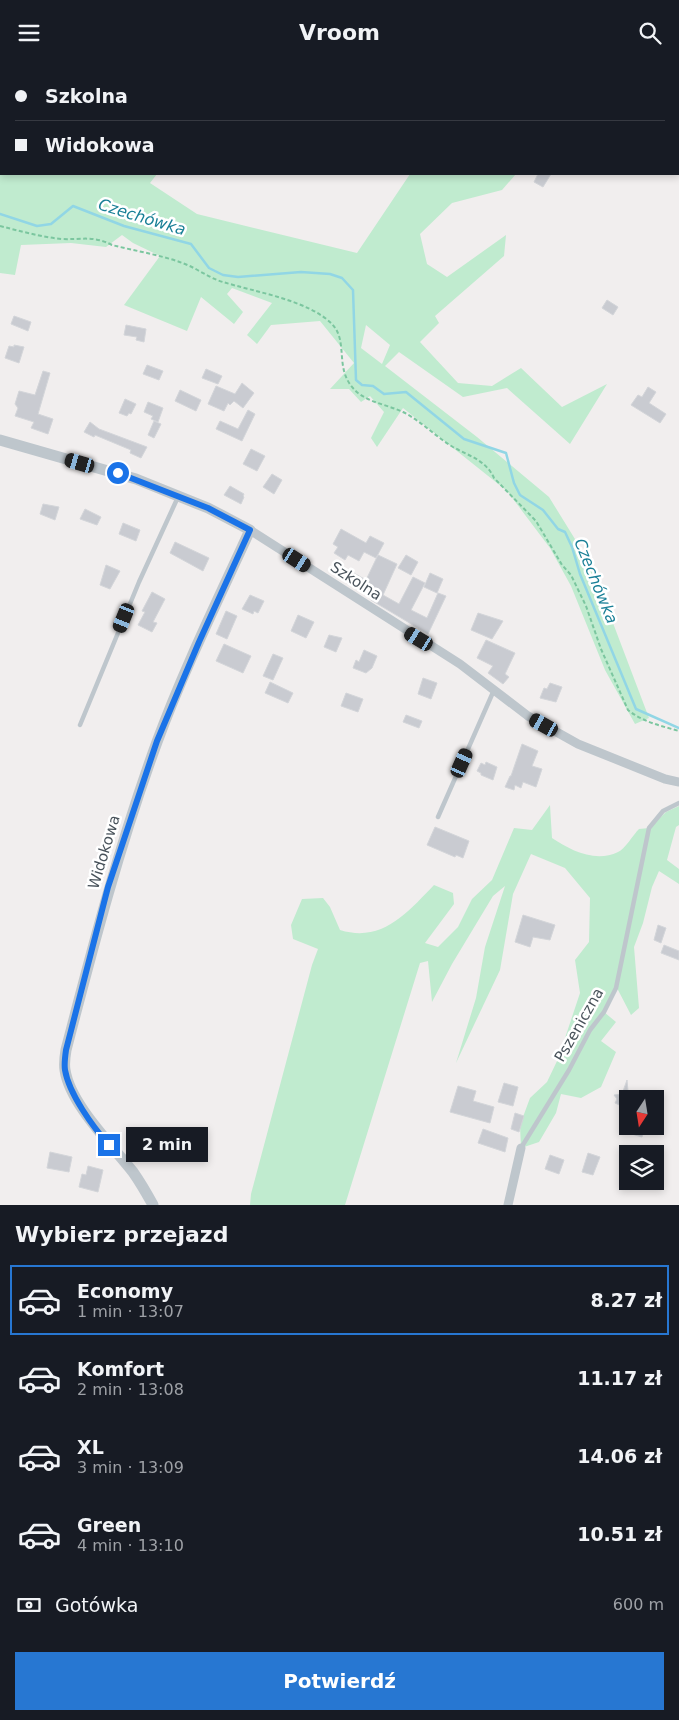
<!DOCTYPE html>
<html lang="pl">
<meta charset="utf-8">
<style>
body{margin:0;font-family:"DejaVu Sans",sans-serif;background:#242831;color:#f1f3f6;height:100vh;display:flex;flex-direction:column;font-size:19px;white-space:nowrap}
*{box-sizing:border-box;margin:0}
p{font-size:16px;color:#9ea1a6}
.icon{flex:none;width:28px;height:28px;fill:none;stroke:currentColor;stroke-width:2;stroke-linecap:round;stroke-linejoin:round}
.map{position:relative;height:1140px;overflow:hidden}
.panel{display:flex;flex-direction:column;background:#171b24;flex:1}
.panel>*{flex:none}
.banner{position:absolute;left:0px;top:0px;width:680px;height:110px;box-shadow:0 2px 8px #0003;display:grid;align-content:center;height:110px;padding:0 15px;background:#171b24}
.needle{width:32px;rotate:192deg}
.tools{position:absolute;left:619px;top:1025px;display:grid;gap:10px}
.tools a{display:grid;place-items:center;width:45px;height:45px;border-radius:0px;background:#171b24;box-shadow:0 2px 8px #0003;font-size:25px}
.end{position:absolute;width:22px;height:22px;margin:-11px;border:6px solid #1a73e8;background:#fff;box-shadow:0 0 0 2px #fff}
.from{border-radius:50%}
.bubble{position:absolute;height:35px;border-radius:0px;background:#171b24;box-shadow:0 2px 8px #0003;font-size:16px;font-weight:800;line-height:35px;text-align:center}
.car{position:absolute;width:15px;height:30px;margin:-15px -8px;border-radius:6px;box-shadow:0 0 4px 1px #0007;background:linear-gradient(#222 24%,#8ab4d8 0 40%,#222 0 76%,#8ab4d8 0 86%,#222 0)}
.banner b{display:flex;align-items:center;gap:18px;height:48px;font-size:19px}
.banner b+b{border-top:1px solid #363941}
.banner i{width:12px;height:12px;background:#f1f3f6}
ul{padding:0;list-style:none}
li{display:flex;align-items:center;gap:15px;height:70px;margin:0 10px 8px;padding:0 5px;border:2px solid transparent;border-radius:0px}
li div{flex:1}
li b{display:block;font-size:19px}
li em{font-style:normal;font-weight:800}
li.selected{border-color:#2777d2}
li>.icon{width:45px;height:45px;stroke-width:1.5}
h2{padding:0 15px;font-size:22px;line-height:60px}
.pay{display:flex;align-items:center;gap:12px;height:55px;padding:0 15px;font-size:19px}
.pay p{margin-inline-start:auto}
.button{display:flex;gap:10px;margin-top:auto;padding:10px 15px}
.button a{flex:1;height:58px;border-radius:0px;background:#2777d2;color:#fff;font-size:20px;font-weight:800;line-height:58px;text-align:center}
header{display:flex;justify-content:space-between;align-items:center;height:65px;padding:0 15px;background:#171b24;font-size:22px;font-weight:800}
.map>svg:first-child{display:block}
.green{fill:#c0ebcf;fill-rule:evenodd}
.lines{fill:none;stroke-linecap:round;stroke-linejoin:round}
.stream{stroke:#91d6e5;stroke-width:2.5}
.building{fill:#c9cbd1;stroke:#d3d5d9}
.path{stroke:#7bc69f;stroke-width:2;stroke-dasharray:4 2.5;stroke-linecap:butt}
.service{stroke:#bec6cc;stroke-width:4.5}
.minor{stroke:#bec6cc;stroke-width:9}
.tertiary{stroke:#bec6cc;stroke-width:11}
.route{stroke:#1a73e8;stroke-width:6}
.labels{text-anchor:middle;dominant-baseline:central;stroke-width:5;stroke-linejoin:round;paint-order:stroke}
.street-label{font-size:15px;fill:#48525a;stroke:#fff}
.water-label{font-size:16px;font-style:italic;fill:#187f96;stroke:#fff}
</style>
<header><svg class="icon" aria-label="menu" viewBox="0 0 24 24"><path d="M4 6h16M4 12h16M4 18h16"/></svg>Vroom<svg class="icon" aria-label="search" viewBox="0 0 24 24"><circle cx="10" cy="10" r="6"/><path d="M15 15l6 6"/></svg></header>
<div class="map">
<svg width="679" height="1140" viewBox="0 0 679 1140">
<rect width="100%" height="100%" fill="#f1eeee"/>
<path class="green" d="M0,9L1,109H157L150,118L197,149L357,188L410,109H516L502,125L452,138L420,169L427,199L447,212L506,170L504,191L435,251L439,258L420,277L458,318L492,321L521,303L562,342L607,319L570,379L507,323L463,332L399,287L385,301L477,372L549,432L591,500L649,653L635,659L605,605L571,521L550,483L507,426L403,343L377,382L371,373L384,347L370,331L361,337L349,324H330L354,298L320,256L271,260L257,279L247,270L272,238L232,223L227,229L243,247L234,259L201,232L187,266L124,240L160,191L133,178L122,170L106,182L71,178L21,180L15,210L0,208ZM366,260L390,280L382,299L361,283Z
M550,740L552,773C570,785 595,798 618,787C625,784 633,770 639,764L649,763L666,747L679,741V760L676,762L667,795L679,804V819L659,806L652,822L643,858L634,882L639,943L631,950L617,923L604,947L616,957L601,976L616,987L601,1022L581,1033L561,1029L556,1048L539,1077L521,1083L520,1060L530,1033L547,1017L558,994L580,928L575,895L589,877L590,833L565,803L531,789L513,829L500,905L456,998L476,933L485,882L505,821L493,831L452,899L432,937L428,896L420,898L345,1140H250L251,1129L312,900L318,884L293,874L291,860L302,834L323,833L330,842L340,865C382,878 407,848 434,820L453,828L454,839L425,878L438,882L458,862L472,834L492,815L514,763L532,765Z"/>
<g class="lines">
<path class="stream" d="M0,149L37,161L51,159L73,141L124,161L191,179L209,203L223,210L238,212L301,207L330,209L342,213L353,225L356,315L362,320L373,321L384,329L406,327L464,374L506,388L514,418L520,430L543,445L558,464L565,467L572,482L580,509L636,644L679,663"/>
</g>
<path class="building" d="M538,109H551L543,122L534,117Z
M607,235L618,242L613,250L602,243Z
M14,251L31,257L28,266L11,259Z
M126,260L146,264L144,277L136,275L137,272L124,270Z
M14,280L24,282L19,298L5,293L9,281L14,282Z
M147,300L163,306L159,315L143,309Z
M206,304L222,311L218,319L202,313Z
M43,306L50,308L38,349L53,354L48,369L31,363L34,357L15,351L18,343L15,339L19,326L35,330Z
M242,318L254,328L243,343L234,336L230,340L228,338L224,346L208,339L216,321L235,329Z
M648,322L656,327L649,338L666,349L660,358L631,340L638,330L642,332Z
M180,325L201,335L196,346L175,336Z
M125,334L136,339L131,349L129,348L127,351L119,348Z
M148,337L163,343L158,357L151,354L153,351L144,347Z
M248,345L255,349L242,376L216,364L220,356L238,364Z
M154,356L161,359L154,373L148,370Z
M90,357L99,364L147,382L141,393L130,388L131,385L95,370L94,372L84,367Z
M251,384L265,391L257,406L243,399Z
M272,409L282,415L274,429L263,422Z
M230,421L244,429L243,431L244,432L241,439L224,430Z
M43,439L59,442L55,455L40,449Z
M85,444L101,452L97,460L80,454Z
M123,458L140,465L136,476L119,469Z
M341,464L366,478L370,471L384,478L376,493L364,487L359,496L348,490L345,495L334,488L338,482L333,479Z
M175,477L209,493L203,506L170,488Z
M378,490L397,499L383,530L399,539L413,512L425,518L411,545L427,553L438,528L446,531L428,569L371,535L373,530L347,516L352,507L366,515Z
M406,490L418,497L411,510L398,503Z
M106,500L120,506L110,524L100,520Z
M430,508L443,514L437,528L424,522Z
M152,527L165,534L153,557L157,558L152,567L138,560L145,547L142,546Z
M250,530L264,536L258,548L254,546L253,549L242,544Z
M226,546L237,551L227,574L216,569Z
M478,548L503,556L492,574L471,565Z
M298,550L314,557L306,573L291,566Z
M329,570L342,573L336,587L324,582Z
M486,575L515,588L505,609L509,612L503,619L488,608L493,601L477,593Z
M224,579L251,591L243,608L216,596Z
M364,585L377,591L372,603L366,608L353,603L356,595L359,597Z
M273,589L283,593L273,615L263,611Z
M423,613L437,618L431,634L418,629Z
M270,617L293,628L288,638L265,628Z
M550,618L562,622L556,637L540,633L544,623L547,624Z
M346,628L363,634L358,647L341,641Z
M406,650L422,656L419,663L403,657Z
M522,679L538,686L532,701L542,704L536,722L523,717L521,723L515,720L514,725L505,722L510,711H511Z
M486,697L497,702L493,715L481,710V708L477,706L481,698L485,700Z
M435,762L469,776L463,793L456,790L455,792L427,780Z
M523,850L555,860L550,875L533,872L530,882L515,877Z
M658,860L666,863L661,878L654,875Z
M664,880L679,886V895L661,888Z
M627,1015L628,1026L646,1033L628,1034V1044L615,1038L617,1034L614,1030L622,1029Z
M504,1018L518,1022L513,1041L498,1037Z
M458,1021L476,1026L473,1036L494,1042L490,1058L450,1047Z
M515,1048L524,1051L519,1067L511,1064Z
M629,1061H645L642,1072L628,1068Z
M483,1064L508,1073L505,1087L478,1078Z
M50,1087L72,1092L69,1107L47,1103Z
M588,1088L600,1092L593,1110L582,1107Z
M550,1090L564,1095L559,1109L545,1104Z
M88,1101L103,1105L98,1127L79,1122L82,1109L86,1110Z"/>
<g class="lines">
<path class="path" d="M0,161C20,166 41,172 62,174C81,175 93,170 112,180C135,186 162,190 185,199C198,204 209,213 223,217C255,227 308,235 332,259C350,278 332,306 358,328C371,338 388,340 403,347C421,356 436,372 453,382C469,391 486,395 494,413L536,456L562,500L571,510L586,541L601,584L628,645C643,657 661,661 679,666"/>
<path class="service" d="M80,660L139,517L178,432
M438,752L494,625
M521,1083L569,1005L590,965L604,947L616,923L649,763L663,746L679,738"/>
<path class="minor" d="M250,465L460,599L528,651L578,679L665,714L679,717
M508,1140L521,1083"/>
<path class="tertiary" d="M0,375L136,414L208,443L250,465C218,535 184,604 157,677C120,778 93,881 66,985C65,991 64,999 65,1005C70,1039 112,1080 133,1107C140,1117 147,1129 153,1140"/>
</g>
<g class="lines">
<path class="route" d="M109,1080C93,1062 69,1029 65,1005C64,999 65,992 66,985L108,822L157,676L199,577L250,465L208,443L118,408"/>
</g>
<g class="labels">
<g class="street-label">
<text transform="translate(356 516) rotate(33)">Szkolna</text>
<text transform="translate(104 787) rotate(-73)">Widokowa</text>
<text transform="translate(579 960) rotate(-60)">Pszeniczna</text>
</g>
<g class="water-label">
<text transform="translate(142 152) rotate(17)">Czechówka</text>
<text transform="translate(596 516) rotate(68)">Czechówka</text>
</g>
</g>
</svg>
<div class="tools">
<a><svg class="needle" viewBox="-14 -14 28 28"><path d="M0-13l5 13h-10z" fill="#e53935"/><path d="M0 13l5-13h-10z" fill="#9ea1a6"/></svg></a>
<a><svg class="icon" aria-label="layers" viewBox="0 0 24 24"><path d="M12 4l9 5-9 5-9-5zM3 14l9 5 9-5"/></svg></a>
</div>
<i class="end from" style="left:118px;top:408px"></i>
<i class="end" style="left:109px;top:1080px"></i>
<div class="bubble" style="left:126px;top:1062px;width:82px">2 min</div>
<i class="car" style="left:80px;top:398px;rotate:286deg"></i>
<i class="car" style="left:297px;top:495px;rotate:123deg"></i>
<i class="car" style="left:124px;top:553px;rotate:202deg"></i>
<i class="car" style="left:419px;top:574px;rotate:301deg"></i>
<i class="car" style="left:544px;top:660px;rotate:299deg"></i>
<i class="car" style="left:462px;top:698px;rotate:24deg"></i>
<div class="banner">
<b><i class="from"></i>Szkolna</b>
<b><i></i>Widokowa</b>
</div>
</div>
<section class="panel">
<h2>Wybierz przejazd</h2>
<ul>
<li class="selected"><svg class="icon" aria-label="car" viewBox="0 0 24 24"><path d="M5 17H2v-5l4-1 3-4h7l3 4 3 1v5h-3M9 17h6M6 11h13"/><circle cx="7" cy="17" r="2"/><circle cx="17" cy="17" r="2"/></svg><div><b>Economy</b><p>1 min · 13:07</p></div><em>8.27 zł</em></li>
<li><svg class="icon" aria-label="car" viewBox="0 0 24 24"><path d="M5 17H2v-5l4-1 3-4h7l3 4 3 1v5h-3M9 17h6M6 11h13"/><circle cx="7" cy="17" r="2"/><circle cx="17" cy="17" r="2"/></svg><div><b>Komfort</b><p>2 min · 13:08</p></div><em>11.17 zł</em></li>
<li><svg class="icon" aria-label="car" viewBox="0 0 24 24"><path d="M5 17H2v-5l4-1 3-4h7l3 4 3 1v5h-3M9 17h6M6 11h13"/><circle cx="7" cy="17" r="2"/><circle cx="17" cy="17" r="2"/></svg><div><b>XL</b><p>3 min · 13:09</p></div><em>14.06 zł</em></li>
<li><svg class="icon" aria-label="car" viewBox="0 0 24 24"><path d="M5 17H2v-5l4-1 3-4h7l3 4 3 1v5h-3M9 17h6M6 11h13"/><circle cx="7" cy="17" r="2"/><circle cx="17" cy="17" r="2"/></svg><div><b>Green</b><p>4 min · 13:10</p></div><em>10.51 zł</em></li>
</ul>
<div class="pay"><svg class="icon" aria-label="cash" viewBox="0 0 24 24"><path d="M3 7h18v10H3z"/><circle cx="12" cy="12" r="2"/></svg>Gotówka<p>600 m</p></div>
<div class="button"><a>Potwierdź</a></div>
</section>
